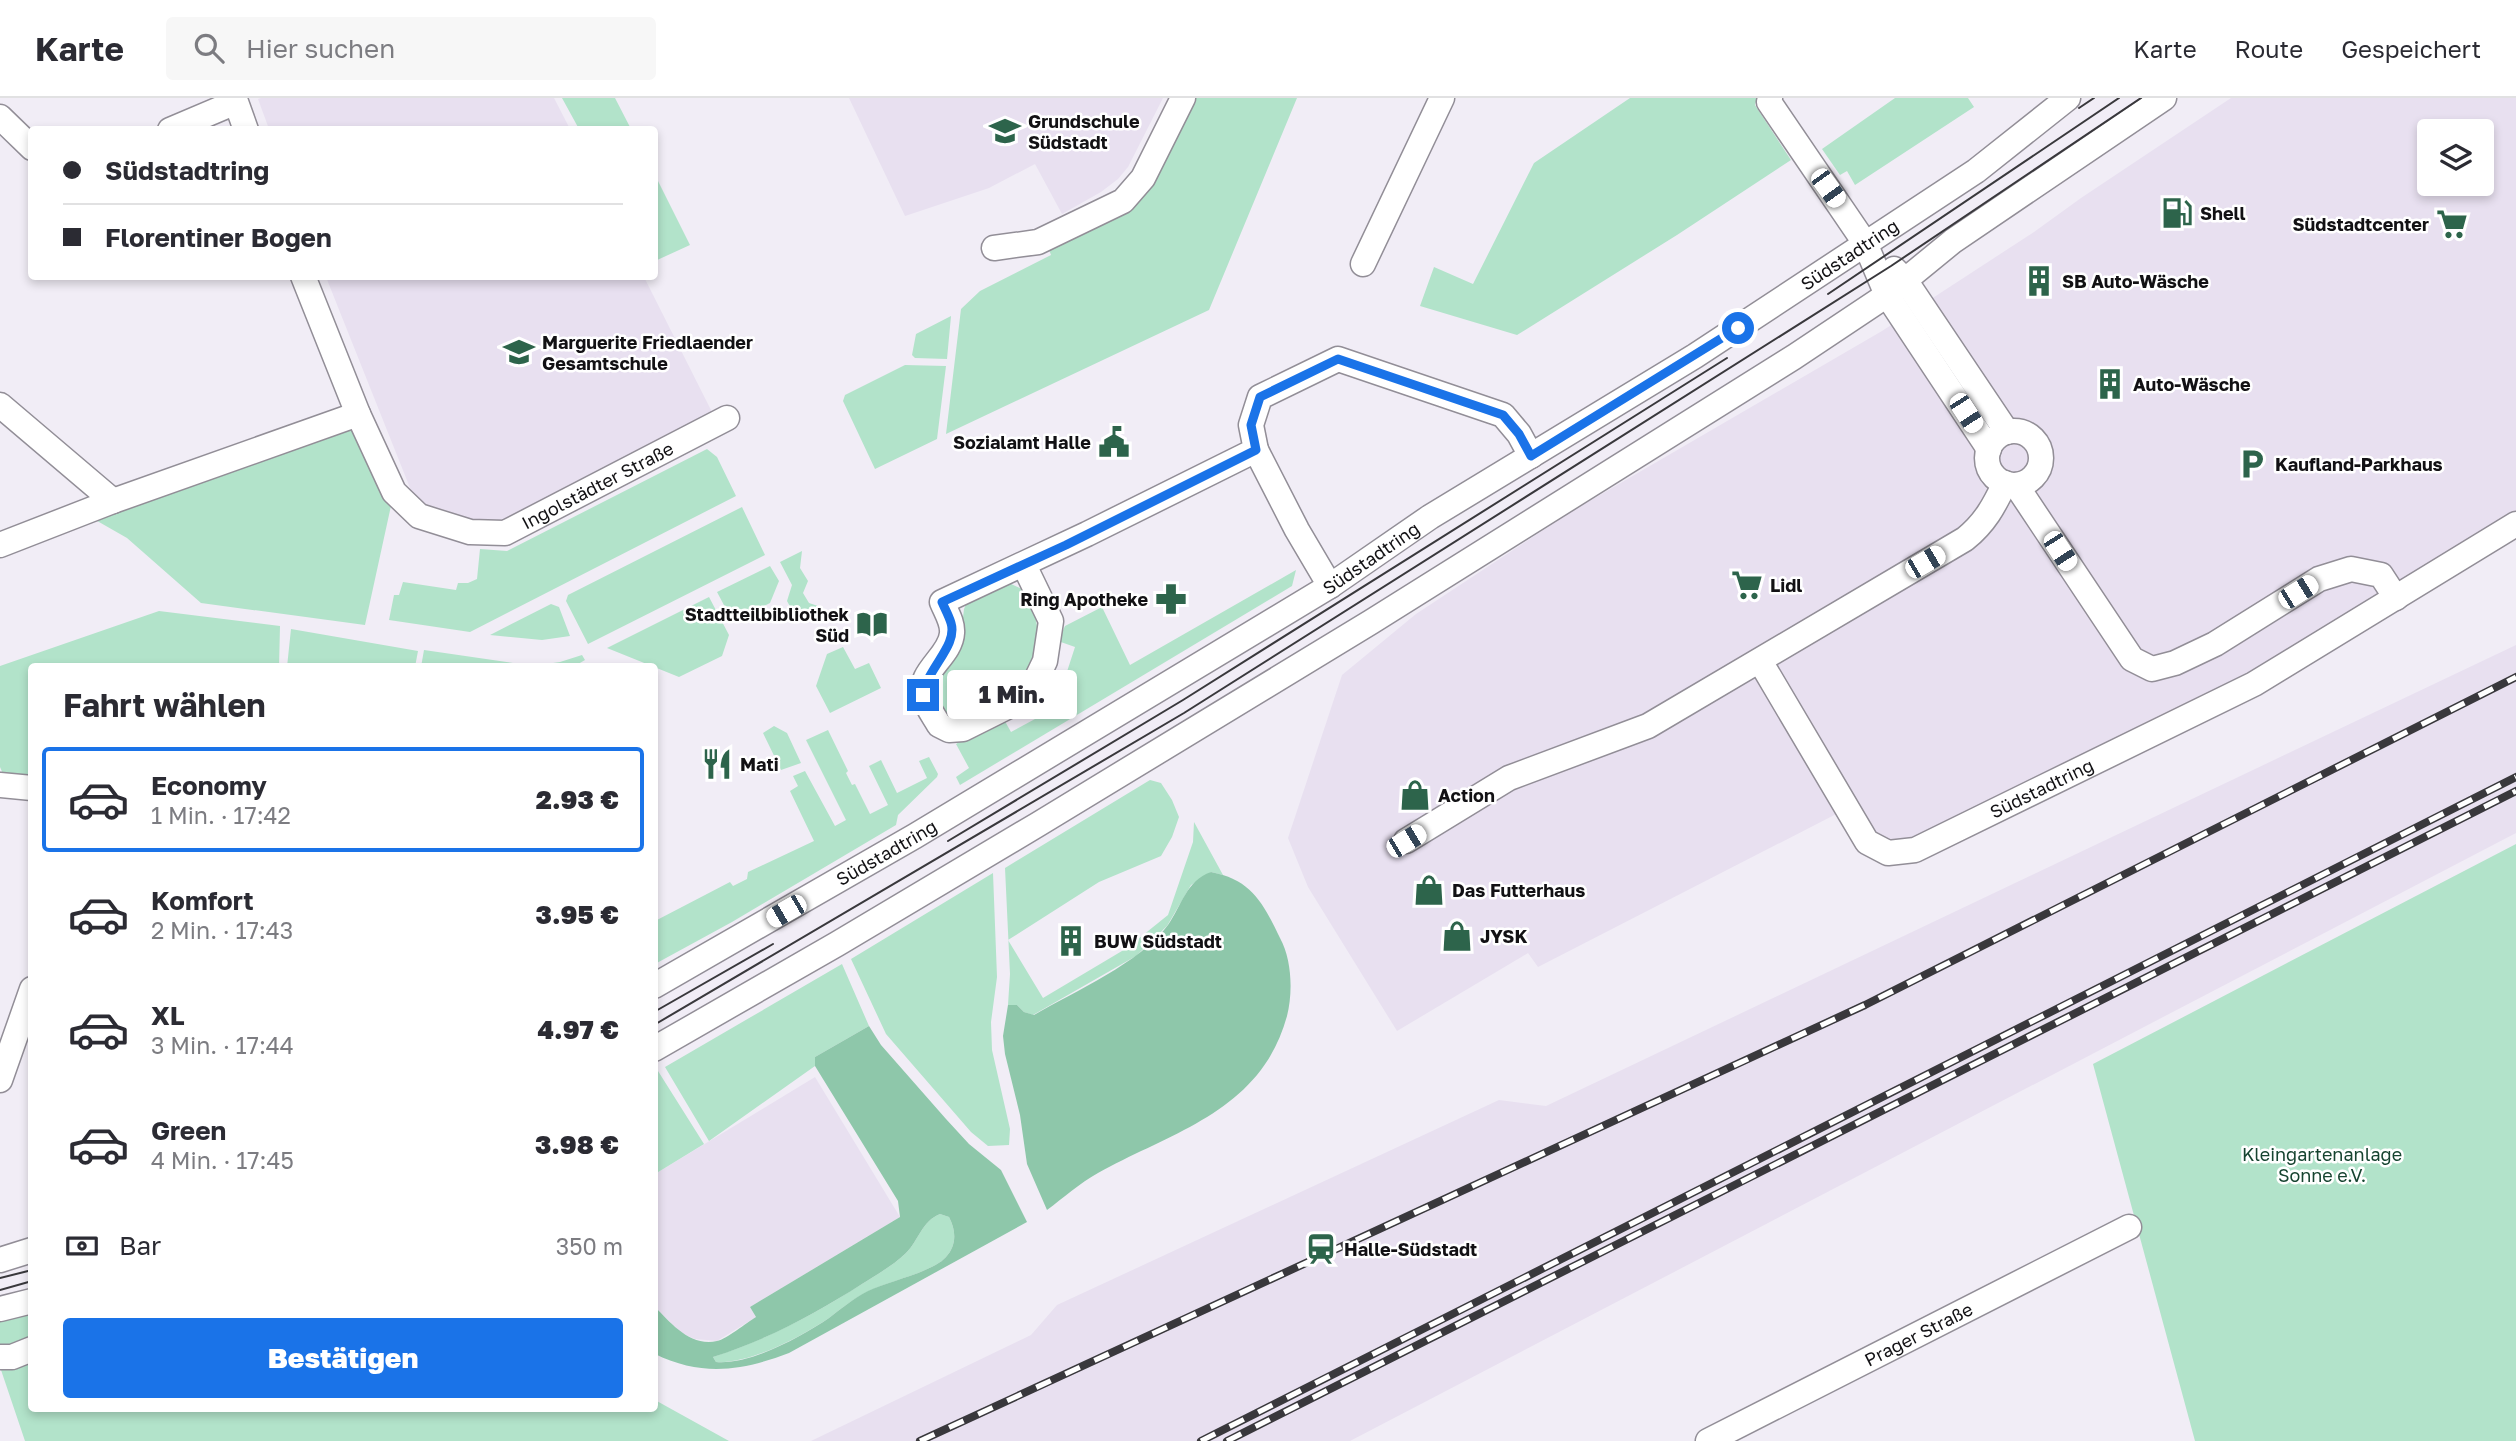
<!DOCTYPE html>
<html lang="de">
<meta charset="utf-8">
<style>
body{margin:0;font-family:"Golos Text",sans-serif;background:#f7f7f7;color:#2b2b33;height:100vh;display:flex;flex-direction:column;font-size:26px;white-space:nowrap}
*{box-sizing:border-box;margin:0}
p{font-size:23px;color:#7c7c81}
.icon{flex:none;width:38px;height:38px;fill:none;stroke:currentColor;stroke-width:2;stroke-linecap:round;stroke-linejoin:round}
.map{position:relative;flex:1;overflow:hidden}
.details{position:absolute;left:28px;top:565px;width:630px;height:749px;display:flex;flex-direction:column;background:#fff;border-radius:7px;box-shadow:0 4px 10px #0003}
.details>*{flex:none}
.top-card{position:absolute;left:28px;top:28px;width:630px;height:154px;border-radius:7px;box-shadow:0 4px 10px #0003;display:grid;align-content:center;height:154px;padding:0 35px;background:#fff}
.fabs{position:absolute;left:2417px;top:21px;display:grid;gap:14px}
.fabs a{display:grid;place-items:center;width:77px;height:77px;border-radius:7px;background:#fff;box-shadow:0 4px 10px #0003;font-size:35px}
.end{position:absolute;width:32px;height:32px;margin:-16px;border:9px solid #1a73e8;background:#fff;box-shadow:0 0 0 4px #fff}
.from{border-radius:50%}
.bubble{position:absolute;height:49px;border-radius:7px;background:#fff;box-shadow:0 4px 10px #0003;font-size:23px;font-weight:800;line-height:49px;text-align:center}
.car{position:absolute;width:21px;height:42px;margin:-21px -10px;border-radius:9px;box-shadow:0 0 5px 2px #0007;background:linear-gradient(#fff 24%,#345 0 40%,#fff 0 76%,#345 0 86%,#fff 0)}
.top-card b{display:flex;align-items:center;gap:24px;height:66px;font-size:26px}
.top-card b+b{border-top:2px solid #e1e1e2}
.top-card i{width:18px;height:18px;background:#2b2b33}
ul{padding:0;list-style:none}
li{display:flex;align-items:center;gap:21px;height:105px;margin:0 14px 10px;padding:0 21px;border:4px solid transparent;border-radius:7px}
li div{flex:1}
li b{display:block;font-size:26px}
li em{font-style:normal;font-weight:800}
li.current{border-color:#1a73e8}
li>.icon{width:63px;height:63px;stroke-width:1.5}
h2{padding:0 35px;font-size:32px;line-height:84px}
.pay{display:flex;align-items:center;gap:18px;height:77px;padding:0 35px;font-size:26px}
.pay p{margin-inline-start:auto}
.cta{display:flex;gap:14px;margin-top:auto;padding:14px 35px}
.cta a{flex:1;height:80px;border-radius:7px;background:#1a73e8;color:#fff;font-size:28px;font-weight:800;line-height:80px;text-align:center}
header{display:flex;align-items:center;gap:42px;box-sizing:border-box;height:98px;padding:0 35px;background:#fff;border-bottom:2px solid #e1e1e2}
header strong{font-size:33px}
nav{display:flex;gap:38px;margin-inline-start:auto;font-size:24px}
.search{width:490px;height:63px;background:#f7f7f7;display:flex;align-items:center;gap:18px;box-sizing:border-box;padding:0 24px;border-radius:7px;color:#7c7c81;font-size:26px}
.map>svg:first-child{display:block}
.built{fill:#e8e0f0;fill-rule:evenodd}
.green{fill:#b2e3ca}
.forest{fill:#8ec7aa;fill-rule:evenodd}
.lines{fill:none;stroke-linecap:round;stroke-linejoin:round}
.minor-casing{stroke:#928e97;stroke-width:27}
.minor{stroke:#fff;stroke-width:24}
.tram{stroke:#39383c;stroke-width:2}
.rail-casing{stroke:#39383c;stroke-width:8}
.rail{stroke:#fff;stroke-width:5;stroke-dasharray:16;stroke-linecap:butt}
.route{stroke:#1a73e8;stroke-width:9}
.labels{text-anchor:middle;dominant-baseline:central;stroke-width:5;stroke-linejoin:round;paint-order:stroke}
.poi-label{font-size:18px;font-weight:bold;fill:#121114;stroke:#fff;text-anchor:start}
.street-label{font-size:18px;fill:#121114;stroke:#fff}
.park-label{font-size:18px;fill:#164430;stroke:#fff}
</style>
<header>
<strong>Karte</strong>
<div class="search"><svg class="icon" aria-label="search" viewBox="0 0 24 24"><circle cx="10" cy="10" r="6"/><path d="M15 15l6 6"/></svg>Hier suchen</div>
<nav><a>Karte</a><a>Route</a><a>Gespeichert</a></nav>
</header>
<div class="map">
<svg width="2516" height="1343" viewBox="0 0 2516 1343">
<rect width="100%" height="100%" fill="#f1edf6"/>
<path class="built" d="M261,0H554L570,31H269L258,1Z
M849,0H1163L1128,69L1118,81L1101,94L1062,116L1035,66L989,90L905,118Z
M2231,0H2516V426L2254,586L1888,755L1846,711L1538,869L1528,855L1397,933L1308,789L1288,740L1342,577L1416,516L1569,415L1882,233L2034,134L2081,100ZM2429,33H2482V86H2429Z
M326,179H644L715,320L515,419L470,428L418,410Z
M2516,547V735L1350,1343H811L1031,1237L1057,1207L1499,1002L1546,1008Z
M815,979L900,1119L750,1209L756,1219L717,1243L695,1241L681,1235L655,1209V1076Z"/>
<path class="green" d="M562,0H615L631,31H579Z
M1194,0H1297L1209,212L946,336L961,211L980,193L1051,157L1048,149L1105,122Z
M1630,0H1757L1755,7L1791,62L1677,137L1517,237L1420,208L1434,169L1473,186L1534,65Z
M1895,0H1968L1974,9L1855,87L1847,73L1840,77L1822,51Z
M655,77L690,147L655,163H654Z
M951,218L947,261L915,260L912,257L916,236Z
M905,267L946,268L937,341L875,371L843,303L845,297Z
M358,316L394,394L365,527L201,505L127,440L85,416Z
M707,351L717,359L736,398L470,534L389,522L394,497H399L403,484L456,492L458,485H468L477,481L480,451L507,453Z
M742,409L765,457L588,546L566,503L568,497Z
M802,453L800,470L808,483L803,495L809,505L818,508L820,512L808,517L792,512L787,503L792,487L780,464Z
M770,468L779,483L770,505L733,524L717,494Z
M1296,472L1292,488L960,687L956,679L969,670L956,646L1002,618L1011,634L1048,614L1040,598L1044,584L1062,589L1075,549L1058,543L1065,528L1102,509L1130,567Z
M1007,484L1022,491L1035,517L1039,539L1029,575L1012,593L959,619L936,610L928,591L938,570L959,553L964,511L969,499Z
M709,499L729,537L722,558L679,579L607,550Z
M551,506L559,509L570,538L542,542L490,537Z
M159,513L280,528L279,569H32L31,680L3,676L0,669V568Z
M291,531L418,553L415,569H287Z
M843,549L855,571L869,565L881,590L830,615L816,588L827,556Z
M424,552L533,568L560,564L582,557L585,562L573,569H421Z
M774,628L787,635L801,665L781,672L763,635Z
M828,632L848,673L846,675L852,687L855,686L870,716L888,707L869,668L881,662L897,695L927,680L919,663L929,659L938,676L937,679L898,717L896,727L732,824L655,866V823L730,784L733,788L747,781L748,774L814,743L790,693L798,688L793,678L805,673L835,728L846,722L806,642Z
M1150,682L1161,685L1172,702L1179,719L1172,739L1161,758L1099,784L1008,842L1043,900L1127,850L1168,817L1193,744L1194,724L1223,777L1211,774L1191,787L1167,828L1136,858L1033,917L1024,914L1017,907H1008L1010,876L1005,770Z
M2516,746V1343H2195L2093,966Z
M993,775L997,879L991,924L992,952L1010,1031L1009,1047L988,1048L971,1034L886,936L851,861Z
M842,866L869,928L815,959V968L709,1043L665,969Z
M658,973L704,1046L655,1076L654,975Z
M940,1116L949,1119C956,1132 957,1147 946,1159C933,1174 889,1183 869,1193C854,1200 842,1210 829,1220C800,1239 751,1266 716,1264L713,1259C766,1242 815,1216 862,1186C876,1177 894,1167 906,1155C919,1142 922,1123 940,1116Z
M31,1212L32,1311H654L655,1302L729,1343H25L0,1269V1222Z"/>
<path class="forest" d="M1211,774C1252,782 1263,805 1280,840C1292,862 1293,894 1287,918C1261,1013 1174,1033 1098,1075C1080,1085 1063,1100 1047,1112L1027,1066L1020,1017L1005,956L1003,938L1008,907H1017L1024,914L1034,917C1075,893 1140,865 1168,827C1182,807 1186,783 1211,774Z
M869,928L881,947L946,1021L969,1046L1001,1072L1027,1124L789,1255C742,1273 702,1279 655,1256V1209C671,1225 690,1249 717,1243C727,1241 746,1225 756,1219L750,1209L900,1119L898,1103L815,968V959ZM940,1116L949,1119C956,1132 957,1147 946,1159C933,1174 889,1183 868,1193C854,1200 842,1210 829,1220C801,1239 750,1267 716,1264L713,1259C767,1242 815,1216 862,1186C876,1177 894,1167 906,1155C919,1142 922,1123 940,1116Z"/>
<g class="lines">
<defs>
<g id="minor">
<path d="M1770,0L1769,4L1865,145L1887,197L1989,351"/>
<path d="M0,19L32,50"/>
<path d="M170,32L236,4L246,32"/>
<path d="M994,150L1038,144L1123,103L1143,80L1183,0"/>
<path d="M1363,166L1442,0"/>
<path d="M1894,171L1905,182L2007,334"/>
<path d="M0,307L113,403"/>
<path id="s1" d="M358,316L394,394L419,418L470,434L505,435L727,320"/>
<circle cx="2014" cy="360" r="27"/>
<path d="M1256,352L1297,432L1330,488"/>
<path d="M2016,387L2132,561L2152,571L2175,565L2215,546L2319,481L2351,471L2381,477L2396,500"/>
<path d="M0,447L113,403L358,316L303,178"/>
<path d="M1024,467L1051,523L1045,563L1033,588L1017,604L963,631L949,632L939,627C934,618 926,608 924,598C917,574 951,558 952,535C953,524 946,514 942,504L1087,436L1256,352L1251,327L1260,299L1338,261L1503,317L1519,336L1531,358"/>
<path id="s2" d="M1760,563L1867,744L1888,755L1915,752L2254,586L2516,426"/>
<path d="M0,687L32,690"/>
<path d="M1406,743L1509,680L1648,628L1965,441C1985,425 1994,408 2005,385"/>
<path id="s3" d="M654,888L915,738L1330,488L1430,419L1695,258L1976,73L2068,0"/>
<path d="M654,951L837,846L1037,727L1371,524L1794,259L1887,197L1953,143L2164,0"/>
<path d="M0,982L32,891"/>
<path d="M0,1162L32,1152"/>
<path d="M0,1211L32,1203"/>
<path d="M0,1259H12L32,1251"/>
<path id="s4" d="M1708,1343L2129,1129"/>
</g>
</defs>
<use href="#minor" class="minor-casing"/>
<use href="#minor" class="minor"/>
<path class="tram" d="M2079,10L2094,0
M1828,196L2119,0
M948,743L1183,602L1727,260
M654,914L773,846
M654,927L1184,615L1891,168L2141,0
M0,1180L32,1172
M0,1192L32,1183"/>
<defs>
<path id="rail" d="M920,1343L1865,907L2516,579
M1201,1343L2516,679
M1227,1343L2516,693"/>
</defs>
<use href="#rail" class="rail-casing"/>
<use href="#rail" class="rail"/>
</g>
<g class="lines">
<path class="route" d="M923,597C927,570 958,548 951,525C949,518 945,511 942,504L1066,447L1256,352L1251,327L1260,299L1338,261L1503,317L1519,336L1531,358L1738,230"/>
</g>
<defs>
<symbol id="school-bare" viewBox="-9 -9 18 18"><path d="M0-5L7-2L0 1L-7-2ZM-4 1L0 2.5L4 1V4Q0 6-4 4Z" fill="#2d644b" stroke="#fff" stroke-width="2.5" paint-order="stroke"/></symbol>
<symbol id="fuel-bare" viewBox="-9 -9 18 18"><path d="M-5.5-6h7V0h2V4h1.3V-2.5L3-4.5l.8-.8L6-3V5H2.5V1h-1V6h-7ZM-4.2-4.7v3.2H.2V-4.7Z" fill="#2d644b" stroke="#fff" stroke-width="2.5" paint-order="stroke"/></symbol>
<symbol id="supermarket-bare" viewBox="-9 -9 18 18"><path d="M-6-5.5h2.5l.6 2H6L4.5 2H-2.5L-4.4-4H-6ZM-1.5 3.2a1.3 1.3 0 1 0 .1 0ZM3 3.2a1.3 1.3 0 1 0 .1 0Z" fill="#2d644b" stroke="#fff" stroke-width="2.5" paint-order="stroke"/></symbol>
<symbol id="building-bare" viewBox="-9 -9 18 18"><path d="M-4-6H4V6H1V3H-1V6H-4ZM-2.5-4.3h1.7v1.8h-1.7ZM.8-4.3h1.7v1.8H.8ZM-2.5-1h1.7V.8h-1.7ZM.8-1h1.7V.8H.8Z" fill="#2d644b" stroke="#fff" stroke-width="2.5" paint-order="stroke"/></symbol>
<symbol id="civic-bare" viewBox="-9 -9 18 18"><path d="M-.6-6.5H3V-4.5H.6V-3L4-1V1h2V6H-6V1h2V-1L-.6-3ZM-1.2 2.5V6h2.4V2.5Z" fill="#2d644b" stroke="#fff" stroke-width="2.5" paint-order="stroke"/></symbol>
<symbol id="parking-bare" viewBox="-9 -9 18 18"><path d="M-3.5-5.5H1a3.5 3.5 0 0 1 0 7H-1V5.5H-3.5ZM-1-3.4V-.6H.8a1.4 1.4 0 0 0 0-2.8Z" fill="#2d644b" stroke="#fff" stroke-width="2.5" paint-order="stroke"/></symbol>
<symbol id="pharmacy-bare" viewBox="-9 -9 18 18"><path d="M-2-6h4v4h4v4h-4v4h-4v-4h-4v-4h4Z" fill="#2d644b" stroke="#fff" stroke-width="2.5" paint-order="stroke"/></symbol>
<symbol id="library-bare" viewBox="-9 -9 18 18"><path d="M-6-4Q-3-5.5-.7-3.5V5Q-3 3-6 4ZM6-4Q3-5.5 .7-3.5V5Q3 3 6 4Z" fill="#2d644b" stroke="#fff" stroke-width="2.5" paint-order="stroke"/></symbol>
<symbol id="restaurant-bare" viewBox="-9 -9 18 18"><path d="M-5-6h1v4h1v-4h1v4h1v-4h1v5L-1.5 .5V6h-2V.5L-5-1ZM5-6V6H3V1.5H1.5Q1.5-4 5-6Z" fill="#2d644b" stroke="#fff" stroke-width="2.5" paint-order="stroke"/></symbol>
<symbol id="shop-bare" viewBox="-9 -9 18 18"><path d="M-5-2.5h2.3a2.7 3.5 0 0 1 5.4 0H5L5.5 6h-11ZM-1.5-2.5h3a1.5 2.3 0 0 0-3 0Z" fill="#2d644b" stroke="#fff" stroke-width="2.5" paint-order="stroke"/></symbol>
<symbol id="station-bare" viewBox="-9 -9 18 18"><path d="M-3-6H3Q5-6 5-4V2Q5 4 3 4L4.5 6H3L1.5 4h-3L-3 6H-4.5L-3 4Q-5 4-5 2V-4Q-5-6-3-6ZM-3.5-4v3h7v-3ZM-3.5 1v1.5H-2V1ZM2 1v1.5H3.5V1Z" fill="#2d644b" stroke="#fff" stroke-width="2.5" paint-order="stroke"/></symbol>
</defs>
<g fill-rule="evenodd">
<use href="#school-bare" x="983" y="11" width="44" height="44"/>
<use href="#fuel-bare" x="2155" y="93" width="44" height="44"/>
<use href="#supermarket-bare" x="2430" y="104" width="44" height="44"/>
<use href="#building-bare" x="2017" y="161" width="44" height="44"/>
<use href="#school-bare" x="497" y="232" width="44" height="44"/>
<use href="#building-bare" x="2088" y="264" width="44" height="44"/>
<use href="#civic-bare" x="1092" y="322" width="44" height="44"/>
<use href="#parking-bare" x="2230" y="344" width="44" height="44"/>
<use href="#supermarket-bare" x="1725" y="465" width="44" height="44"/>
<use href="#pharmacy-bare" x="1149" y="479" width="44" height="44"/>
<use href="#library-bare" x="850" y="504" width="44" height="44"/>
<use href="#restaurant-bare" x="695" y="644" width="44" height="44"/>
<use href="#shop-bare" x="1393" y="675" width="44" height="44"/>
<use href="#shop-bare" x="1407" y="770" width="44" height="44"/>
<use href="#shop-bare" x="1435" y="816" width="44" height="44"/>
<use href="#building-bare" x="1049" y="821" width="44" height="44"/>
<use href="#station-bare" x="1299" y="1129" width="44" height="44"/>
</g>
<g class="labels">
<g class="poi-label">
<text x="1028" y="23">Grundschule<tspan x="1028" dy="21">Südstadt</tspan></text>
<text x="2200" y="115">Shell</text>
<text x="2429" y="126" text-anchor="end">Südstadtcenter</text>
<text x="2062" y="183">SB Auto-Wäsche</text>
<text x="542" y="244">Marguerite Friedlaender<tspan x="542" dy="21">Gesamtschule</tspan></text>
<text x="2133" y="286">Auto-Wäsche</text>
<text x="1091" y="344" text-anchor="end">Sozialamt Halle</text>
<text x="2275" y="366">Kaufland-Parkhaus</text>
<text x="1770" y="487">Lidl</text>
<text x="1148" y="501" text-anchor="end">Ring Apotheke</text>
<text x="849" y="516" text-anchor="end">Stadtteilbibliothek<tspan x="849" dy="21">Süd</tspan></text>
<text x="740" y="666">Mati</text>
<text x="1438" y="697">Action</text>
<text x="1452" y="792">Das Futterhaus</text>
<text x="1480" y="838">JYSK</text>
<text x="1094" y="843">BUW Südstadt</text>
<text x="1344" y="1151">Halle-Südstadt</text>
</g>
<g class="street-label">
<text stroke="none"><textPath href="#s3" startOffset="1402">Südstadtring</textPath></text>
<text stroke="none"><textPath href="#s1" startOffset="313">Ingolstädter Straße</textPath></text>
<text stroke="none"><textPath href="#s3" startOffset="835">Südstadtring</textPath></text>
<text stroke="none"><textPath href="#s2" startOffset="402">Südstadtring</textPath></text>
<text stroke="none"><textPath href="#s3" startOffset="268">Südstadtring</textPath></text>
<text stroke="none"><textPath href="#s4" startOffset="236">Prager Straße</textPath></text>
</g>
<g class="park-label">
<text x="2322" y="1056">Kleingartenanlage<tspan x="2322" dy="21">Sonne e.V.</tspan></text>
</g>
</g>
</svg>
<div class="fabs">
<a><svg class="icon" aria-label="layers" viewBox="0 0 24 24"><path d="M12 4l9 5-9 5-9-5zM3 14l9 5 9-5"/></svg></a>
</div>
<i class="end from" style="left:1738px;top:230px"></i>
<i class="end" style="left:923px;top:597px"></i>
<div class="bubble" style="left:947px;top:572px;width:130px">1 Min.</div>
<i class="car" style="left:1828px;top:90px;rotate:144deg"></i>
<i class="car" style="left:1966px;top:315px;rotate:147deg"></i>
<i class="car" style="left:2060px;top:453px;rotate:147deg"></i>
<i class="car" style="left:1925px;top:464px;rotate:60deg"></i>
<i class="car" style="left:2298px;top:494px;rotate:58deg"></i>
<i class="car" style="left:1406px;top:743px;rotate:59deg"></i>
<i class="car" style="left:786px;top:813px;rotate:240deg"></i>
<div class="top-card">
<b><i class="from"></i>Südstadtring</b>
<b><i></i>Florentiner Bogen</b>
</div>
<section class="details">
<h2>Fahrt wählen</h2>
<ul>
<li class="current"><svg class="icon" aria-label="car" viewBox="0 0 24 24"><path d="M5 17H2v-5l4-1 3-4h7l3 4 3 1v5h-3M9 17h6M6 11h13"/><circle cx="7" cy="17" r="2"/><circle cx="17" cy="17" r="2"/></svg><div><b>Economy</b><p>1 Min. · 17:42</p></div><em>2.93 €</em></li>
<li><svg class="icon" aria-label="car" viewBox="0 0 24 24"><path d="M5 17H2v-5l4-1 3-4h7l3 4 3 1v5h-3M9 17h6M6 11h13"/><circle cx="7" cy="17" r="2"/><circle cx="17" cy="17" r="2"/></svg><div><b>Komfort</b><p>2 Min. · 17:43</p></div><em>3.95 €</em></li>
<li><svg class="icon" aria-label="car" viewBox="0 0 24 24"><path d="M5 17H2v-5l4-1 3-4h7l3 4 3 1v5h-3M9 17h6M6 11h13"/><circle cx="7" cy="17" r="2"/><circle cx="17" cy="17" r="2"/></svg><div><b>XL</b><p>3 Min. · 17:44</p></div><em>4.97 €</em></li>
<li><svg class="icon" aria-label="car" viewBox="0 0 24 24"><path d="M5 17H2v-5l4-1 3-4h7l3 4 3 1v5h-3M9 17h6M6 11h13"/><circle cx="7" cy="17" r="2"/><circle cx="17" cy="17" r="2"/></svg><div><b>Green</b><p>4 Min. · 17:45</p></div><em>3.98 €</em></li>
</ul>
<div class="pay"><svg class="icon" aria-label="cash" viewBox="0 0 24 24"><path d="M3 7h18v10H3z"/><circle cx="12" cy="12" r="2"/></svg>Bar<p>350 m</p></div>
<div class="cta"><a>Bestätigen</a></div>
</section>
</div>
